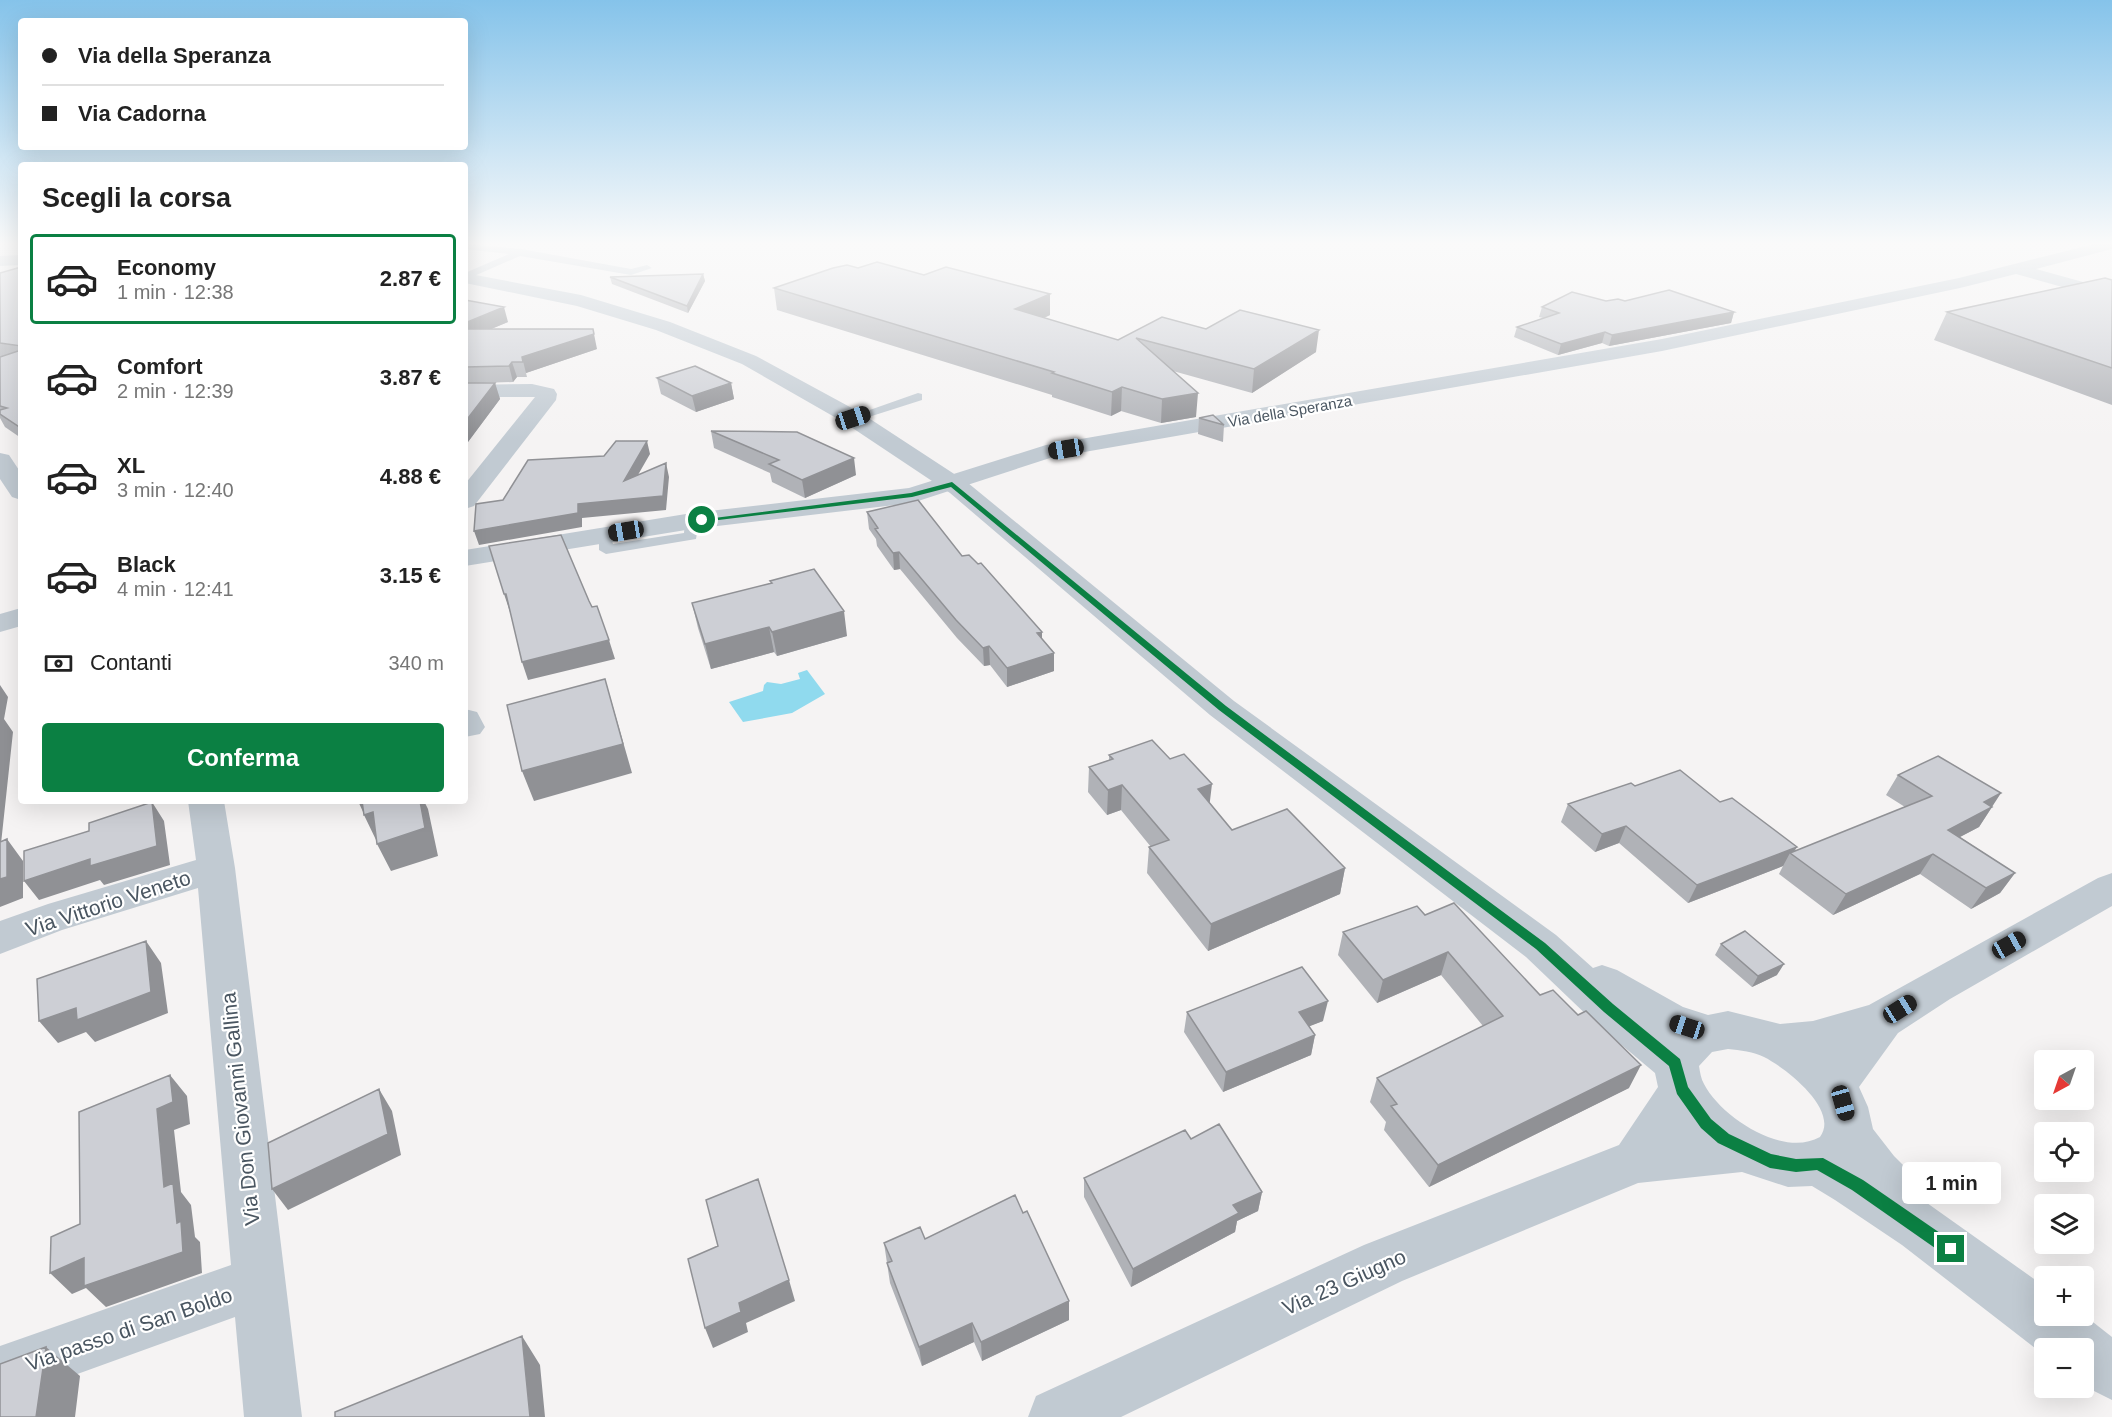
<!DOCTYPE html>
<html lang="it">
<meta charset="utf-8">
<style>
body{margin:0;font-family:Helvetica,sans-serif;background:#f6f6f6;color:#222;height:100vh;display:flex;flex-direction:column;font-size:22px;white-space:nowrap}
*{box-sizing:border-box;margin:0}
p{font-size:20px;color:#767676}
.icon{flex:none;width:33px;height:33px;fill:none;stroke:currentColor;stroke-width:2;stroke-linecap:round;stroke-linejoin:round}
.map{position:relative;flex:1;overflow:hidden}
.panel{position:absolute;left:18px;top:162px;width:450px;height:642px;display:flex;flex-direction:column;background:#fff;border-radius:6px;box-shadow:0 6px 24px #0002}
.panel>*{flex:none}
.top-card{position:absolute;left:18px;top:18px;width:450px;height:132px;border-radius:6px;box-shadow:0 6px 24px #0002;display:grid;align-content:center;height:132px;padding:0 24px;background:#fff}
.needle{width:39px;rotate:220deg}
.buttons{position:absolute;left:2034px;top:1050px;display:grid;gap:12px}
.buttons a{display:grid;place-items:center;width:60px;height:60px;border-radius:6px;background:#fff;box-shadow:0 6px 24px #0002;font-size:30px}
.end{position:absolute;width:27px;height:27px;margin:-14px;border:8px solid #0b8043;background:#fff;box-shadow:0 0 0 3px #fff}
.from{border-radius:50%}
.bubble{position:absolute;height:42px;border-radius:6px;background:#fff;box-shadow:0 6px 24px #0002;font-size:20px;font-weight:800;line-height:42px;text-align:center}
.car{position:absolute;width:18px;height:36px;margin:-18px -9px;border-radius:8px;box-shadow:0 0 4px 2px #0007;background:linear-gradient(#222 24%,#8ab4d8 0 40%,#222 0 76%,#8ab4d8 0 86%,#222 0)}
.top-card b{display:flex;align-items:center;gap:21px;height:57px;font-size:22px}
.top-card b+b{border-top:2px solid #e0e0e0}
.top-card i{width:15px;height:15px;background:#222}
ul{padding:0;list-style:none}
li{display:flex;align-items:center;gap:18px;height:90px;margin:0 12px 9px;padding:0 12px;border:3px solid transparent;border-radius:6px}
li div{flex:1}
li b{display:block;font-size:22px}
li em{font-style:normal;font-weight:800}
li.on{border-color:#0b8043}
li>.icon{width:54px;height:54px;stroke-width:1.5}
h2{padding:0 24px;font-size:27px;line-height:72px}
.pay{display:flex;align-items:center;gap:15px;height:66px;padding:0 24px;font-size:22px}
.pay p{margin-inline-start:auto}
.cta{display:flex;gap:12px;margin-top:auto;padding:12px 24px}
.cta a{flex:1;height:69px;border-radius:6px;background:#0b8043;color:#fff;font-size:24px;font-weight:800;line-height:69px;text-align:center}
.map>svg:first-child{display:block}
.water{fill:#90daee}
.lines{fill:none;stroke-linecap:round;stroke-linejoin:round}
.service{fill:#c1cad2;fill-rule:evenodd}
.minor{fill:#c1cad2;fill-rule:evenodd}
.tertiary{fill:#c1cad2;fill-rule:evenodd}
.wall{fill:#b0b2b7}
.shaded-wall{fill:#909195}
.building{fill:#cdcfd5;stroke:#909195;stroke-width:1.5}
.route{fill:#0b8043}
.labels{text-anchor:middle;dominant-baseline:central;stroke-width:4.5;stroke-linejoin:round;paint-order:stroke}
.far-street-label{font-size:15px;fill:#4a5661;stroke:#fff}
.near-street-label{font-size:21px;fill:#4a5661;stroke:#fff}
</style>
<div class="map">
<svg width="2112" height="1417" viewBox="0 0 2112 1417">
<rect width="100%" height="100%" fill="#f5f3f3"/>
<path class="water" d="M807,670L825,694L792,713L743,722L729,702L763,691L764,685L767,682L781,684L800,679L798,673Z"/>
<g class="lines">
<path class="service" d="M465,244L521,249L631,269L647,265L652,268L631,275L520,256L465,280V273L509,254L465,249Z
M918,393L922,394V400L853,422L847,418Z
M692,517L699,521L696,539L606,554L599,550V532H609L613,544L684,533L685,521Z"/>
<path class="minor" d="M2094,244H2112V249L2036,269L2112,290V301L2016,274L1960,288L1662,351L1050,458L912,503L692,529L465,566V550L692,513L909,488L1046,445L1662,339L1959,278Z
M532,384L554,389L557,394L556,400L474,506L465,509V484L535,397H465V385Z
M0,453L9,455L21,473V500L12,497L0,479Z
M21,608V626L0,632V614Z
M465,709L477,712L485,727L480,734L465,737Z
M188,801H224L235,868L302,1417H244L235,1317L0,1402V1346L231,1265L198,888L62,930L0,954V921L48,904L196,860Z"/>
<path class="tertiary" d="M21,255V265L0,266V256Z
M465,273L581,295L670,322L756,356L861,413L968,483L1234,701L1556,935L1593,968L1602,965L1617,970L1683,1007L1708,1015L1728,1011L1780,1024L1813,1021L1869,1005L2098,878L2112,873V906L1950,999L1898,1033L1859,1087L1868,1107L1873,1129L1894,1156L1921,1183L1927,1203L2044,1286V1316L2084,1315L2112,1337V1400L2084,1386V1348H2044V1355L1902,1245L1835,1200L1812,1186L1788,1187L1742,1172L1638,1183L1402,1281L1121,1417H1028L1036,1396L1364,1245L1619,1145L1658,1087L1655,1073L1593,1021L1526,957L1210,715L950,493L845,423L742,364L656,330L577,306L465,283ZM1728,1049C1740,1050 1754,1052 1764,1057C1786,1068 1840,1110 1820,1137C1783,1158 1721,1117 1704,1084C1701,1079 1700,1072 1699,1066L1712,1052Z"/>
</g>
<path class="wall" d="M21,267V438L5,427L0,418V357H1L0,356V273Z
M703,274L705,281L688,313L612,284L610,277Z
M2112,280V405L1934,340L1947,312Z
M774,288L1050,315L1044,318L1118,340L1206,329L1316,352L1252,393L1173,371L1196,417L1161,423L1121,411L1111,416L1052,397V395L777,310Z
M465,300L508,322L491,329L597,349L526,373L527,377H517L513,382L481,383H495L500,399L465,446Z
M1606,301H1625L1734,312L1731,323L1609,346L1602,343L1558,355L1514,337L1517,327L1543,318L1539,317L1542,307Z
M657,378L731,383L734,399L696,412L661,394Z
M1199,418L1224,425L1223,442L1198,434Z
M711,431L856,475L805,498L772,482L770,473L714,448Z
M867,512L962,556L1042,639L1054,653V671L1007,687L990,665L984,666L957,638L900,569L894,570L877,546L876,539L869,529Z
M770,581L847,636L777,656L774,652L711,669L698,628L692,603L771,584Z
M1109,755L1210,803L1232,830L1345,868L1340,894L1208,951L1147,873L1149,847H1151L1121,810L1107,815L1088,792L1089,767L1109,760Z
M1898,775L1992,807L1979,827L1960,837L2015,873L2000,893L1971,909L1920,874L1833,915L1779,874L1783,866L1688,903L1619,843L1595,852L1561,822L1568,804L1635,786L1720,802L1794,852L1905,807L1886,795Z
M1425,915L1540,995L1629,1088L1429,1187L1384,1130L1386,1122L1370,1102L1377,1078L1483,1026L1441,975L1377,1003L1338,955L1343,932Z
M1721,944L1777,975L1752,987L1715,955Z
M1187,1012L1323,1021L1309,1026L1315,1035L1311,1055L1223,1092L1184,1032Z
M1191,1139L1262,1192L1258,1211L1237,1221L1235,1232L1131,1287L1084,1197V1178Z
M1023,1213L1069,1301V1320L982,1361L974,1342L922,1366L890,1283L884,1243L925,1239Z"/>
<path class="shaded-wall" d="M703,274L705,281L688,313L687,306Z
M1050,294V315L1015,331V309Z
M504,307L508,322L465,340V323Z
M1734,312L1731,323L1609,346L1612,335Z
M593,329L597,349L526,373L527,377L522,357Z
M1319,330L1316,352L1252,393L1254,369Z
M1605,332L1602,343L1558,355L1561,344Z
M512,362L517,377L513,382L509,366Z
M495,383L500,399L465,446V422Z
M731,383L734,399L696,412L692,396Z
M1122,387L1121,411L1111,416L1112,392Z
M1198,393L1196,417L1161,423L1162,399Z
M647,441L650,454L627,494L624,481Z
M854,458L856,475L805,498L802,480Z
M666,463L669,477L666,510L582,518V527L479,545L474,531L578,504Z
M899,552L900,569L894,570L893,553Z
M504,594H506L512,612H510Z
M844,611L847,636L777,656L772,632Z
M769,627L774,652L711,669L705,644Z
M1042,632V650L1037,633Z
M609,640L615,659L528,680L522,662Z
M989,646L990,665L984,666L983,648Z
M1054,653V671L1007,687V668Z
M605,679L632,773L534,801L522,771Z
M0,685L8,697L4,719L13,732L0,853Z
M1212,784L1209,809L1198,789Z
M1122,785L1121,810L1107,815L1108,790Z
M2001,793L1979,827L1935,850L1948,830L1984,802Z
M279,801H290L280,804Z
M358,801H368L364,814Z
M420,801H424L428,809L438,856L391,871L377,844Z
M152,802L164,821L170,865L104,885L100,880L39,900L24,881Z
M373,812L377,842L364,815Z
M1626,826L1619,843L1595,852L1602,834Z
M7,839L23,861V898L0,907V879Z
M1797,847L1792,855L1790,853L1783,866L1688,903L1697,885Z
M1933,854L1920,874L1833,915L1846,894Z
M1345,868L1340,894L1208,951L1211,924Z
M2015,873L2000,893L1971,909L1986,888Z
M146,941L161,963L168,1013L95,1042L86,1032L58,1043L39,1021Z
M1448,952L1441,975L1377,1003L1383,980Z
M1784,964L1777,975L1752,987L1758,976Z
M1328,1001L1323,1021L1295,1032L1299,1012Z
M1315,1035L1311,1055L1223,1092L1226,1072Z
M1641,1065L1629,1088L1429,1187L1438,1165Z
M170,1075L187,1096L190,1124L174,1130L181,1192L191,1205L195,1237L200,1242L202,1273L106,1307L86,1288L72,1294L50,1273L84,1258L177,1223L164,1187L157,1109Z
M379,1089L392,1111L401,1155L288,1210L272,1189Z
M1262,1192L1258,1211L1237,1221L1235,1232L1131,1287L1133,1269L1233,1205Z
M789,1280L795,1301L746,1323L748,1332L713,1348L705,1328L739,1303Z
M1069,1301V1320L982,1361L981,1342Z
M972,1323L974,1342L922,1366L919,1347Z
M522,1336L540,1365L545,1417H530Z
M46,1347L80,1376L75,1417H36Z"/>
<path class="building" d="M877,262L924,275L946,267L1050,294L1015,309L1118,340L1162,317L1206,329L1240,310L1319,330L1254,369L1136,338L1198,393L1162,399L1122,387L1112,392L1052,373L1054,372L774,288L833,268L847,265L858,268Z
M21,267V346L0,343V273Z
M703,274L687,306L610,277Z
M2105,278L2112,280V368L1947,312Z
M1669,290L1734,312L1612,335L1605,332L1561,344L1517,327L1559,313L1542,307L1572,292L1606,301L1618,299L1625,301Z
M465,300L504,307L465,323Z
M465,329H593L594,334L522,357L523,362H512L509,366L465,367Z
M21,350V428L0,414V410L7,408L0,406V357Z
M695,366L731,383L692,396L657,378Z
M465,383H495L465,422Z
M1213,415L1224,425L1199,418Z
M711,431L797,432L854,458L802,480L769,464L779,460Z
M616,441H647L624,481L666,463L663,496L578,504V513L474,531L476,504L503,500L528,460L604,456Z
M918,500L962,556L969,555L978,564L981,563L1042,632L1037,633L1054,653L1007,668L989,646L983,648L956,620L899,552L893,553L875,529L878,528L867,512Z
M561,535L589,601L592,607L597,606L609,640L522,662L506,594H504L489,546Z
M814,569L844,611L772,632L769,627L705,644L692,603L772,583L770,581Z
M605,679L623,744L522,771L507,705Z
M1152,740L1170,759L1184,754L1212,784L1198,789L1232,830L1287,809L1345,868L1211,924L1149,847L1169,840L1122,785L1108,790L1089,767L1113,759L1109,755Z
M1938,756L2001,793L1984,802L1992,807L1948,830L2015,873L1986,888L1933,854L1846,894L1790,853L1932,796L1898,775Z
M1680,770L1720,802L1732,798L1797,847L1697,885L1626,826L1602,834L1568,804L1631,783L1635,786Z
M362,801H420L425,828L377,844L373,812L364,815Z
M152,802L157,846L90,866V859L24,881V851L89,831V823Z
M7,839V877L0,879V842Z
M1454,903L1540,995L1553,990L1578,1015L1586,1011L1641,1065L1438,1165L1391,1106L1397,1104L1377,1078L1503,1016L1448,952L1383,980L1343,932L1417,906L1425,915Z
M1745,931L1784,964L1758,976L1721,944Z
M146,941L151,992L77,1020L76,1008L39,1021L37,979Z
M1302,967L1328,1001L1299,1012L1315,1035L1226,1072L1187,1012Z
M170,1075L173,1102L157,1109L164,1187L173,1183L177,1223L181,1221L183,1252L84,1286V1258L50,1273L51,1237L80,1224L79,1112Z
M379,1089L388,1134L272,1189L268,1143Z
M1219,1124L1262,1192L1233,1205L1239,1213L1133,1269L1084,1178L1185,1130L1191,1139Z
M758,1179L789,1280L739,1303L741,1312L705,1328L688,1259L718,1246L706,1200Z
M1015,1195L1023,1213L1027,1211L1069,1301L981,1342L972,1323L919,1347L887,1263L892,1261L884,1243L920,1227L925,1239Z
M522,1336L530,1417H335V1412Z
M46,1347L36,1417H0V1364Z"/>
<linearGradient id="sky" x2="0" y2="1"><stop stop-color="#85c3ea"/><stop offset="0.55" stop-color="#fafafa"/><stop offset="1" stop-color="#fafafa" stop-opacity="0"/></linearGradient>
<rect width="2112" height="442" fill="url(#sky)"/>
<path class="route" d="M952,482L1226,706L1545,943L1613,1004L1680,1059L1688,1087L1711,1119L1729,1134L1771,1154L1796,1159L1823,1158L1863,1180L1956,1244L1958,1249L1956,1255L1951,1257L1945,1255L1852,1190L1817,1170L1796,1172L1770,1168L1718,1143L1701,1128L1677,1094L1669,1066L1604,1012L1536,949L1219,710L951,487L912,497L702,522L698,520L911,493Z"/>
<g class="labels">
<g class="far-street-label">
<text transform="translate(1290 411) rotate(-10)">Via della Speranza</text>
</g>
<g class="near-street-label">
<text transform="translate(108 903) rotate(-18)">Via Vittorio Veneto</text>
<text transform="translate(240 1109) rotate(-96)">Via Don Giovanni Gallina</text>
<text transform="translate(1344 1282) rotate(-24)">Via 23 Giugno</text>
<text transform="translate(129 1329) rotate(-19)">Via passo di San Boldo</text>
</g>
</g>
</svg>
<div class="buttons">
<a><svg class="needle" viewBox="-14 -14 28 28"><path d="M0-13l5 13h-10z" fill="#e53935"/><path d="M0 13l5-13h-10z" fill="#767676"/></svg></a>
<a><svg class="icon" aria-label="locate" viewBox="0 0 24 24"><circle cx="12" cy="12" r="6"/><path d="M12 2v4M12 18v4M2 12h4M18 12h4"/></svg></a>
<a><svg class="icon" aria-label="layers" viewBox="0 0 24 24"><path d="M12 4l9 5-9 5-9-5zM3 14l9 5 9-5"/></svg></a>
<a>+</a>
<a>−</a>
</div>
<i class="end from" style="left:702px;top:520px"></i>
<i class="end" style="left:1951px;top:1249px"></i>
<div class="bubble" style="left:1902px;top:1162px;width:99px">1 min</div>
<i class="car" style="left:853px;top:418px;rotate:72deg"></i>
<i class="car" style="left:1066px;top:449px;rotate:261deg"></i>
<i class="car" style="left:626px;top:531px;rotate:261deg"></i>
<i class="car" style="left:2009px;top:945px;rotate:61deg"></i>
<i class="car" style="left:1900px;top:1009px;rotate:58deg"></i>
<i class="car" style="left:1687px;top:1027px;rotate:288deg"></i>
<i class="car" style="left:1843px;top:1103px;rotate:164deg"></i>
<div class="top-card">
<b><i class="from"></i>Via della Speranza</b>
<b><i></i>Via Cadorna</b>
</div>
<section class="panel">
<h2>Scegli la corsa</h2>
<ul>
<li class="on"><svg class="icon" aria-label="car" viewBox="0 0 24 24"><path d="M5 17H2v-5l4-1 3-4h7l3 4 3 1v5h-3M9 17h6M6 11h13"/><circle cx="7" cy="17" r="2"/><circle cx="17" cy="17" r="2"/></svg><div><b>Economy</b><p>1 min · 12:38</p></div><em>2.87 €</em></li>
<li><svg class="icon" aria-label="car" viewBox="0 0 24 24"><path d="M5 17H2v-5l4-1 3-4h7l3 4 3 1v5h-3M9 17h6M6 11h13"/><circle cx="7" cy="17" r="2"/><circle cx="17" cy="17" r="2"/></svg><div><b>Comfort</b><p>2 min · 12:39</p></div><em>3.87 €</em></li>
<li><svg class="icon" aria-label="car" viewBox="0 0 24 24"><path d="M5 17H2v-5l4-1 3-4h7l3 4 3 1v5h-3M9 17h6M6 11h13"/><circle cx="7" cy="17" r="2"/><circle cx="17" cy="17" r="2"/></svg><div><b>XL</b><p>3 min · 12:40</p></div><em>4.88 €</em></li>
<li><svg class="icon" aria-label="car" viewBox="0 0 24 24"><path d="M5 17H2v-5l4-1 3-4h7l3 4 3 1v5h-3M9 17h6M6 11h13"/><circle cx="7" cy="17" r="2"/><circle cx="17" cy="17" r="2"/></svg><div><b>Black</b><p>4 min · 12:41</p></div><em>3.15 €</em></li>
</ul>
<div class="pay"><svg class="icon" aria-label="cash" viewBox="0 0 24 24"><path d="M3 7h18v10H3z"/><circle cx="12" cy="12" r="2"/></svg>Contanti<p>340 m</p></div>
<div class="cta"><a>Conferma</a></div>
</section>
</div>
